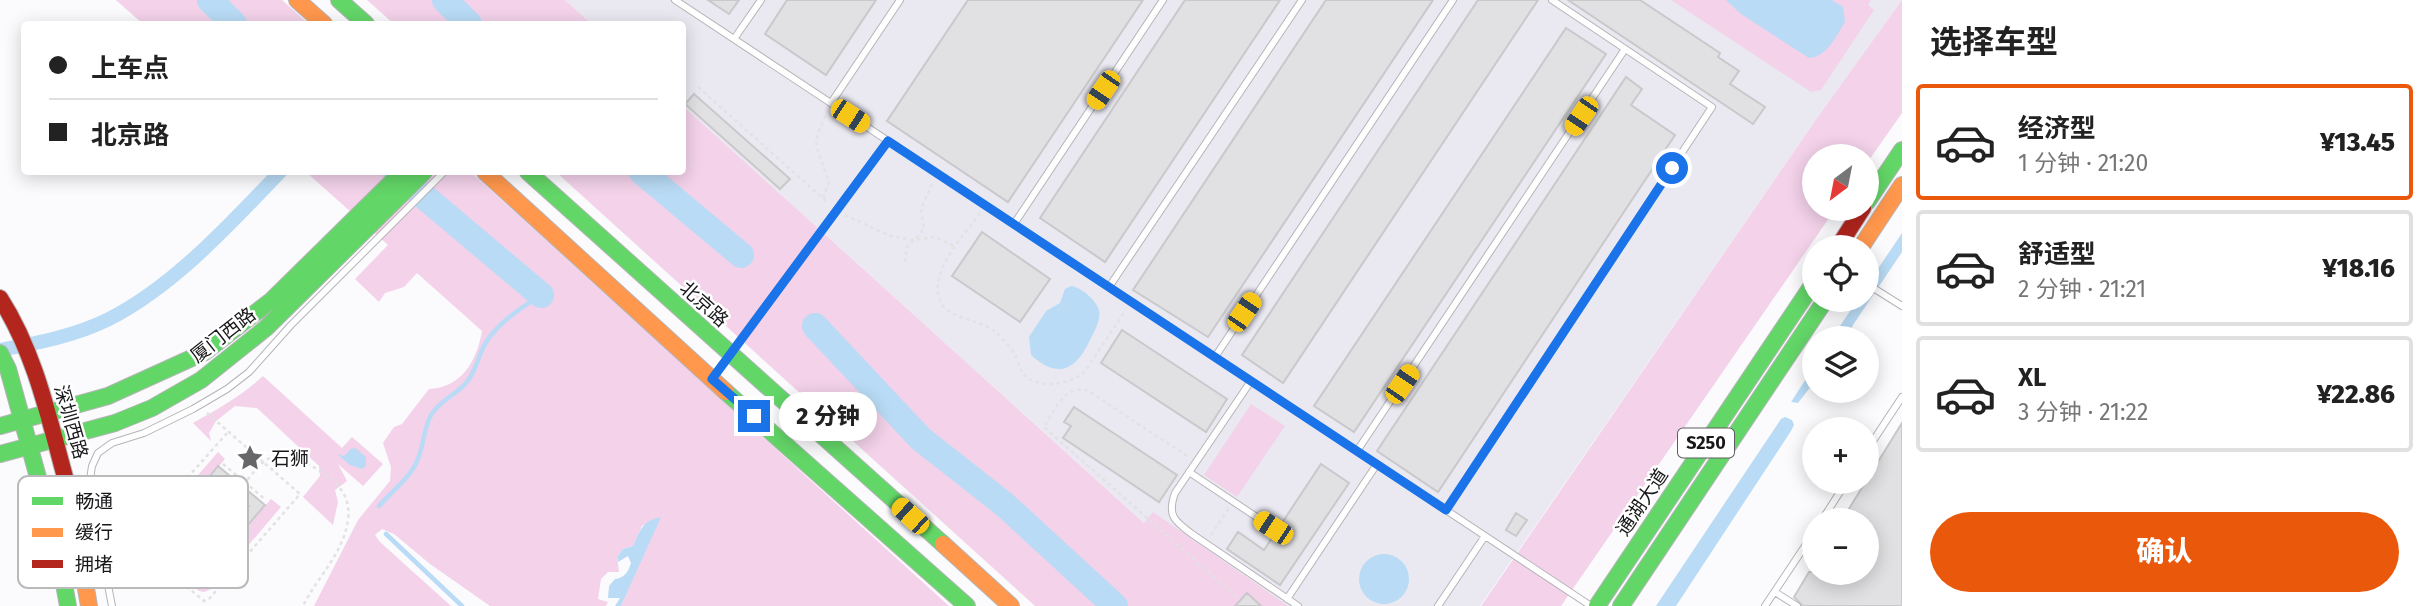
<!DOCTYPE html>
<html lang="zh">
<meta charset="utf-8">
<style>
body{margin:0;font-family:"Fira Sans","Noto Sans SC",sans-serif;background:#f6f6f6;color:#222;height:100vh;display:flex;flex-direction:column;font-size:26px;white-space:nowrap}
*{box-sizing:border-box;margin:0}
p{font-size:23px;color:#767676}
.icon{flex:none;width:38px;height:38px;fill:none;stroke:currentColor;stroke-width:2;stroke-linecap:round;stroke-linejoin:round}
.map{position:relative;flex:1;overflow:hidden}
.details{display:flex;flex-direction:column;background:#fff;width:525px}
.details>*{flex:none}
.hud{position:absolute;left:21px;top:21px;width:665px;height:154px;border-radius:7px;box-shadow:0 4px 18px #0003;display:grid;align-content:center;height:154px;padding:0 28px;background:#fff}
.needle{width:46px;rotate:212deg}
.buttons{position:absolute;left:1802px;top:144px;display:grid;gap:14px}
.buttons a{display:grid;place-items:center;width:77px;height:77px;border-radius:50%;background:#fff;box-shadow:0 4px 18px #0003;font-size:35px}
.end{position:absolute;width:32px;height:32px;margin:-16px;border:9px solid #1a73e8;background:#fff;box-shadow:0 0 0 4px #fff}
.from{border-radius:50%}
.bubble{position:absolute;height:49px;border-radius:24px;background:#fff;box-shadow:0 4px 18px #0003;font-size:23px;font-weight:800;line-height:49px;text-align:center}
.car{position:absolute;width:21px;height:42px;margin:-21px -10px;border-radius:9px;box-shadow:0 0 5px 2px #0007;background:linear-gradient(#f5c518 24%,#345 0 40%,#f5c518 0 76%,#345 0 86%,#f5c518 0)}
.hud b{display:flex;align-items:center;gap:24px;height:66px;font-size:26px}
.hud b+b{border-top:2px solid #e0e0e0}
.hud i{width:18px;height:18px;background:#222}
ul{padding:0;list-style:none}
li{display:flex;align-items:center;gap:21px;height:116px;margin:0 14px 10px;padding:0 14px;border:4px solid #e0e0e0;border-radius:7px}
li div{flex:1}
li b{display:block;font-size:26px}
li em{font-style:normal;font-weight:800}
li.current{border-color:#ea580c}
li>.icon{width:63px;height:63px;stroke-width:1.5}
h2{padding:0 28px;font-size:32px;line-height:84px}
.cta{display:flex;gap:14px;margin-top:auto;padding:14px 28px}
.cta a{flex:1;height:80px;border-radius:42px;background:#ea580c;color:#fff;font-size:28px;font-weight:800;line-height:80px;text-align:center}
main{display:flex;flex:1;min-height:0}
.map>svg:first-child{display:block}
.built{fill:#eae9f2}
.green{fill:#f3d2ea}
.water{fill:#b9dbf5}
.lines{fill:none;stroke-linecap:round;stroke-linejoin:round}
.stream{stroke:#b9dbf5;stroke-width:4.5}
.canal{stroke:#b9dbf5;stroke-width:14}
.river{stroke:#b9dbf5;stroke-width:26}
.building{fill:#e1e0e2;stroke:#c9c8ca;stroke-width:2}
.lane-casing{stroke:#b5b4b7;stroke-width:8}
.fast-casing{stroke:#b5b4b7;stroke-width:18}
.slow-casing{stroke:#b5b4b7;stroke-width:18}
.jam-casing{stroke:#b5b4b7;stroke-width:18}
.path{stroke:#e2e1e3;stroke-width:2.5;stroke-dasharray:3.5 3.5;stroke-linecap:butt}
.lane{stroke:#fefeff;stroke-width:6}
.fast{stroke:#63d668;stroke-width:16}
.slow{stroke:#ff974d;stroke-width:16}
.jam{stroke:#b3261e;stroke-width:16}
.route{stroke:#1a73e8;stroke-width:9}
.labels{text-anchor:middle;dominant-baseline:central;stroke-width:5;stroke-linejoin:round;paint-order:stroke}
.shield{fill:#fff;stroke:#5d5d5f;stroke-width:2}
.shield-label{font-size:18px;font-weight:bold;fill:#18181a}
.street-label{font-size:19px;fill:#18181a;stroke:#fff}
.poi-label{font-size:19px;fill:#18181a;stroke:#fff;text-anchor:start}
.key{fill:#fff;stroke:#bababa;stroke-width:2}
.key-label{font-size:19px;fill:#18181a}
</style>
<main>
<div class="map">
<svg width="1902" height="606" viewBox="0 0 1902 606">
<rect width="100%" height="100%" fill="#fbfafd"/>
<path class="built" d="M565,0H1902L1817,118L1480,606H1236L683,106L682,24H592Z"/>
<path class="green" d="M116,0H282L309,24H143Z
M367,0H565L592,24H394Z
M1671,0H1871L1868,5L1874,10L1821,90L1811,92Z
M1902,0V113L1867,163V156H1815V208H1836L1561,606H1481L1817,118Z
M683,106L1144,523L1153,512L1288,606H1035L556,172H682Z
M306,172H471L949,606H621L660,517L642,526L633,546L623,549L617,557L619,572H608L601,579L598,599L608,602L606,606H490L430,564L394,534L382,529L375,535L380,542L451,606H314L358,520L390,481L391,467L383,443L394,427L402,424L429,389C461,388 477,361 482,331L417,273L404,287L385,293L379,302L355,279L388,245Z
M263,376L342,448L352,437L383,464L363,486L338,464L347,481L335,490L338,502L333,525L303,497L320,476L319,466L257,408L235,406L216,421L209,433L211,441L193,423C218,409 242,396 263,376Z
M1251,404L1285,426L1237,497L1204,475Z
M218,452L225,459L155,543L202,581L271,499L281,507L211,589L204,592L199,591L149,550L144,543V538Z"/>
<path class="water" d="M1726,0H1832L1843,7L1845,22C1836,36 1827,57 1809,58L1741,14Z
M1902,233V252L1853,325L1847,338H1832L1858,299H1867V285Z
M1071,286C1081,287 1096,300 1099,310C1101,318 1096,328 1092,336C1078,367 1061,382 1031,355L1029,337L1046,311L1060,303L1065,289Z
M1815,365V381L1798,403L1791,402Z
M1785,417L1792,420L1794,425L1791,431L1676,606H1656L1781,419Z
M355,448L366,457V466L362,469L350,465L337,454L344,456L351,449Z
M661,517L621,606H615L620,598H608L609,586L615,579C625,578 628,572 631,563L628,556L618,562L617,557L623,549L633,546C641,529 642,521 661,517Z
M1359 579a25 25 0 1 1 50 0a25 25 0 1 1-50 0Z"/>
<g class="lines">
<path class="stream" d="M379,506C391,492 410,478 417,461C424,446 423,430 431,415C442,398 455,396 466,383C476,372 478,356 485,344C497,323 521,308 541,295
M386,534L462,606"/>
<path class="canal" d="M0,350C37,343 75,336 109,319C174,286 230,224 280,172"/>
<path class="river" d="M210,0L234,24
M445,0L469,24
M395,172L541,295
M642,172L741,255
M815,326L921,439L1005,505L1115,606"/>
</g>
<path class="building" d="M708,0H739L729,14Z
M787,0H876L826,75L765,34Z
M968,0H1143L1008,202L887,121Z
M1185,0H1280L1105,262L1040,218Z
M1326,0H1433L1208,337L1133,290Z
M1478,0H1538L1283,383L1242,355Z
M1568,0H1640L1720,53L1718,57L1739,71L1730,84L1765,107L1753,124Z
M1566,28L1606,54L1354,432L1314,406Z
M1626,77L1642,89L1631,105L1675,135L1438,492L1377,451Z
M694,94L790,179L780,189L685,104Z
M982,232L1050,279L1020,322L952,276Z
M1122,330L1227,399L1206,432L1101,363Z
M1074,407L1177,475L1159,502L1063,438L1071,426L1064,422Z
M1902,423V606H1803L1794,597L1809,572H1867V520H1842Z
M1321,464L1349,483L1280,585L1227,549L1238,532L1264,550Z
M218,466L265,505L213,566L204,559L249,506L220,483L176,536L168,529Z
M1516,513L1527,520L1516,536L1506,530Z
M1247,593L1261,606H1235Z"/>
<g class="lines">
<defs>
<path id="lane" d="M675,0L1591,606
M734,39L761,0
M831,103L900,0
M1014,224L1163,0
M1867,284L1902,306
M1109,287L1302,0
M1215,357L1453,0
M714,376L888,141
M1251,381L1175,493C1167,515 1174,521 1192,534L1298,606
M1867,450L1902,397
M1357,451L1625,49
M1189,472L1273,528
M1446,510L1712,107L1552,0
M1822,520L1847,481
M1775,592L1797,606
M1287,599L1377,464
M112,606L89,486L92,466L98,453L112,443L144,433L193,409L227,389L249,372L291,325L444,172
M1438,606L1485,536
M1765,606L1815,531"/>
<path id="fast" d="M339,0L366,24
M528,172L943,544
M1867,202L1902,150
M0,353L8,369L57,546L68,606
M726,392L967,606
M0,426L108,396L205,352L272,300L402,172
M0,454L115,423L152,408L201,380L266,328L424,172
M1597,606L1815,281
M1621,606L1826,299"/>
<path id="slow" d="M297,0L324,24
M485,172L726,392
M1861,247L1902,185
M70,495L89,606
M943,544L1011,606"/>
<path id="jam" d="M1838,247L1863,208
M0,298C38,357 51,429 70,495"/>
</defs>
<use href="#lane" class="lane-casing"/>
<use href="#fast" class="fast-casing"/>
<use href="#slow" class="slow-casing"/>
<use href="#jam" class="jam-casing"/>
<path class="path" d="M698,87L828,203
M823,198L829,182L816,146L818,133L827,112
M980,213C964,236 931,268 939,298C945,319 978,319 993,330C1002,338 1012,348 1017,359C1021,368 1021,376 1032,380C1048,388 1068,383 1083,374L1126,310
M845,215L890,236L914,240L935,237L956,247
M905,262L907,247L920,234L924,228L921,209L932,184
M207,413L300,494L209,599L204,601L140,548L136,543L142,529L228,432
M1187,456L1087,390C1063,386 1055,410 1044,427L1238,598
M223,464L266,500
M243,485C252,475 261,460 275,456C286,453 296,459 306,463C329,475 352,490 348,520C343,554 318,576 303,606
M234,496L245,505L203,556L181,538L223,487L235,495
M1211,535L1229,508"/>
<use href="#lane" class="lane"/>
<use href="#fast" class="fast"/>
<use href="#slow" class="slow"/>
<use href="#jam" class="jam"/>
</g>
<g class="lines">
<path class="route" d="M754,416L712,379L888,141L1446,510L1672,168"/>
</g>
<defs>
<symbol id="sight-bare" viewBox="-9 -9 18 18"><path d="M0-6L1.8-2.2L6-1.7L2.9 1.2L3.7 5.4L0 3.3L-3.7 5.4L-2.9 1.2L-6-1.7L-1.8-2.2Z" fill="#676769" stroke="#fff" stroke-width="2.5" paint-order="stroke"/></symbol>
</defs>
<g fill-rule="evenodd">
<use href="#sight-bare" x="231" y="439" width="38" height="38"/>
</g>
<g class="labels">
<rect class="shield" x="1678" y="428.5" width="56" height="29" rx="5"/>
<g class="shield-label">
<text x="1706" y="443">S250</text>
</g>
<g class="street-label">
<text transform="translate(704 304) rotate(42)">北京路</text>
<text transform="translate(223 335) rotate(-38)">厦门西路</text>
<text transform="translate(71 422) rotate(74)">深圳西路</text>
<text transform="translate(1642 502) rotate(-56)">通湖大道</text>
</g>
<g class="poi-label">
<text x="271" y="458">石狮</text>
</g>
</g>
<rect x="18" y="476" width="230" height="112" rx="10" class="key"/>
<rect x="32" y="497" width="31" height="8" fill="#63d668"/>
<rect x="32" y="528" width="31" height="9" fill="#ff974d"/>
<rect x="32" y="560" width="31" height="8" fill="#b3261e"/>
<g class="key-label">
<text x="75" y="508">畅通</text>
<text x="75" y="539">缓行</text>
<text x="75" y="571">拥堵</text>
</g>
</svg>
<div class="buttons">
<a><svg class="needle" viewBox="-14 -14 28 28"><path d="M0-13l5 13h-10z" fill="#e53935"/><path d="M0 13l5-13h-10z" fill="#767676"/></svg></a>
<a><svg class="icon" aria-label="locate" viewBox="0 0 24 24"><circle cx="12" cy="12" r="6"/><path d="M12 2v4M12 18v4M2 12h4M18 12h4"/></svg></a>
<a><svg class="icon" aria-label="layers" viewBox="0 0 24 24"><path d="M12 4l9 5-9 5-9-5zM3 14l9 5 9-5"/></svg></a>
<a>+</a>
<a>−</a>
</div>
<i class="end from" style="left:1672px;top:168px"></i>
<i class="end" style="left:754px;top:416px"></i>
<div class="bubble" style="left:779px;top:392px;width:98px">2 分钟</div>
<i class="car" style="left:1103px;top:90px;rotate:214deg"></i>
<i class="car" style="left:850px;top:116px;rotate:123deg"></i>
<i class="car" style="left:1581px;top:116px;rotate:214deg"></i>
<i class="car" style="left:1244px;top:312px;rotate:34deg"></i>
<i class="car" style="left:1402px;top:384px;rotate:34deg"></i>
<i class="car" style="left:910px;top:516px;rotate:312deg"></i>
<i class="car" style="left:1273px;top:528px;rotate:303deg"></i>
<div class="hud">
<b><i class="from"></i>上车点</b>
<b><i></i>北京路</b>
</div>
</div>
<section class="details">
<h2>选择车型</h2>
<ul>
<li class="current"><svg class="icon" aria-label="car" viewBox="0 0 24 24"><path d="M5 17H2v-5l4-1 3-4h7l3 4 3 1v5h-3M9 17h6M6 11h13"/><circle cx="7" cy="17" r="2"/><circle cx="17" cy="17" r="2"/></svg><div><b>经济型</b><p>1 分钟 · 21:20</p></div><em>¥13.45</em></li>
<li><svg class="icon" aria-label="car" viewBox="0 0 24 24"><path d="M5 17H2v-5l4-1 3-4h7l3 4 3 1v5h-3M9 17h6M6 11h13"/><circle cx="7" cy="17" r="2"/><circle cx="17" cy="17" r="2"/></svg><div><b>舒适型</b><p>2 分钟 · 21:21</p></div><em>¥18.16</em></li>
<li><svg class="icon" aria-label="car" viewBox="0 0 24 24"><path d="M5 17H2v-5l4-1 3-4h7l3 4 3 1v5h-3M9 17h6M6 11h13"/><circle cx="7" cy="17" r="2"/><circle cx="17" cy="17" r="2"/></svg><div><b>XL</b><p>3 分钟 · 21:22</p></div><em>¥22.86</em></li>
</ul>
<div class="cta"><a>确认</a></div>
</section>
</main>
